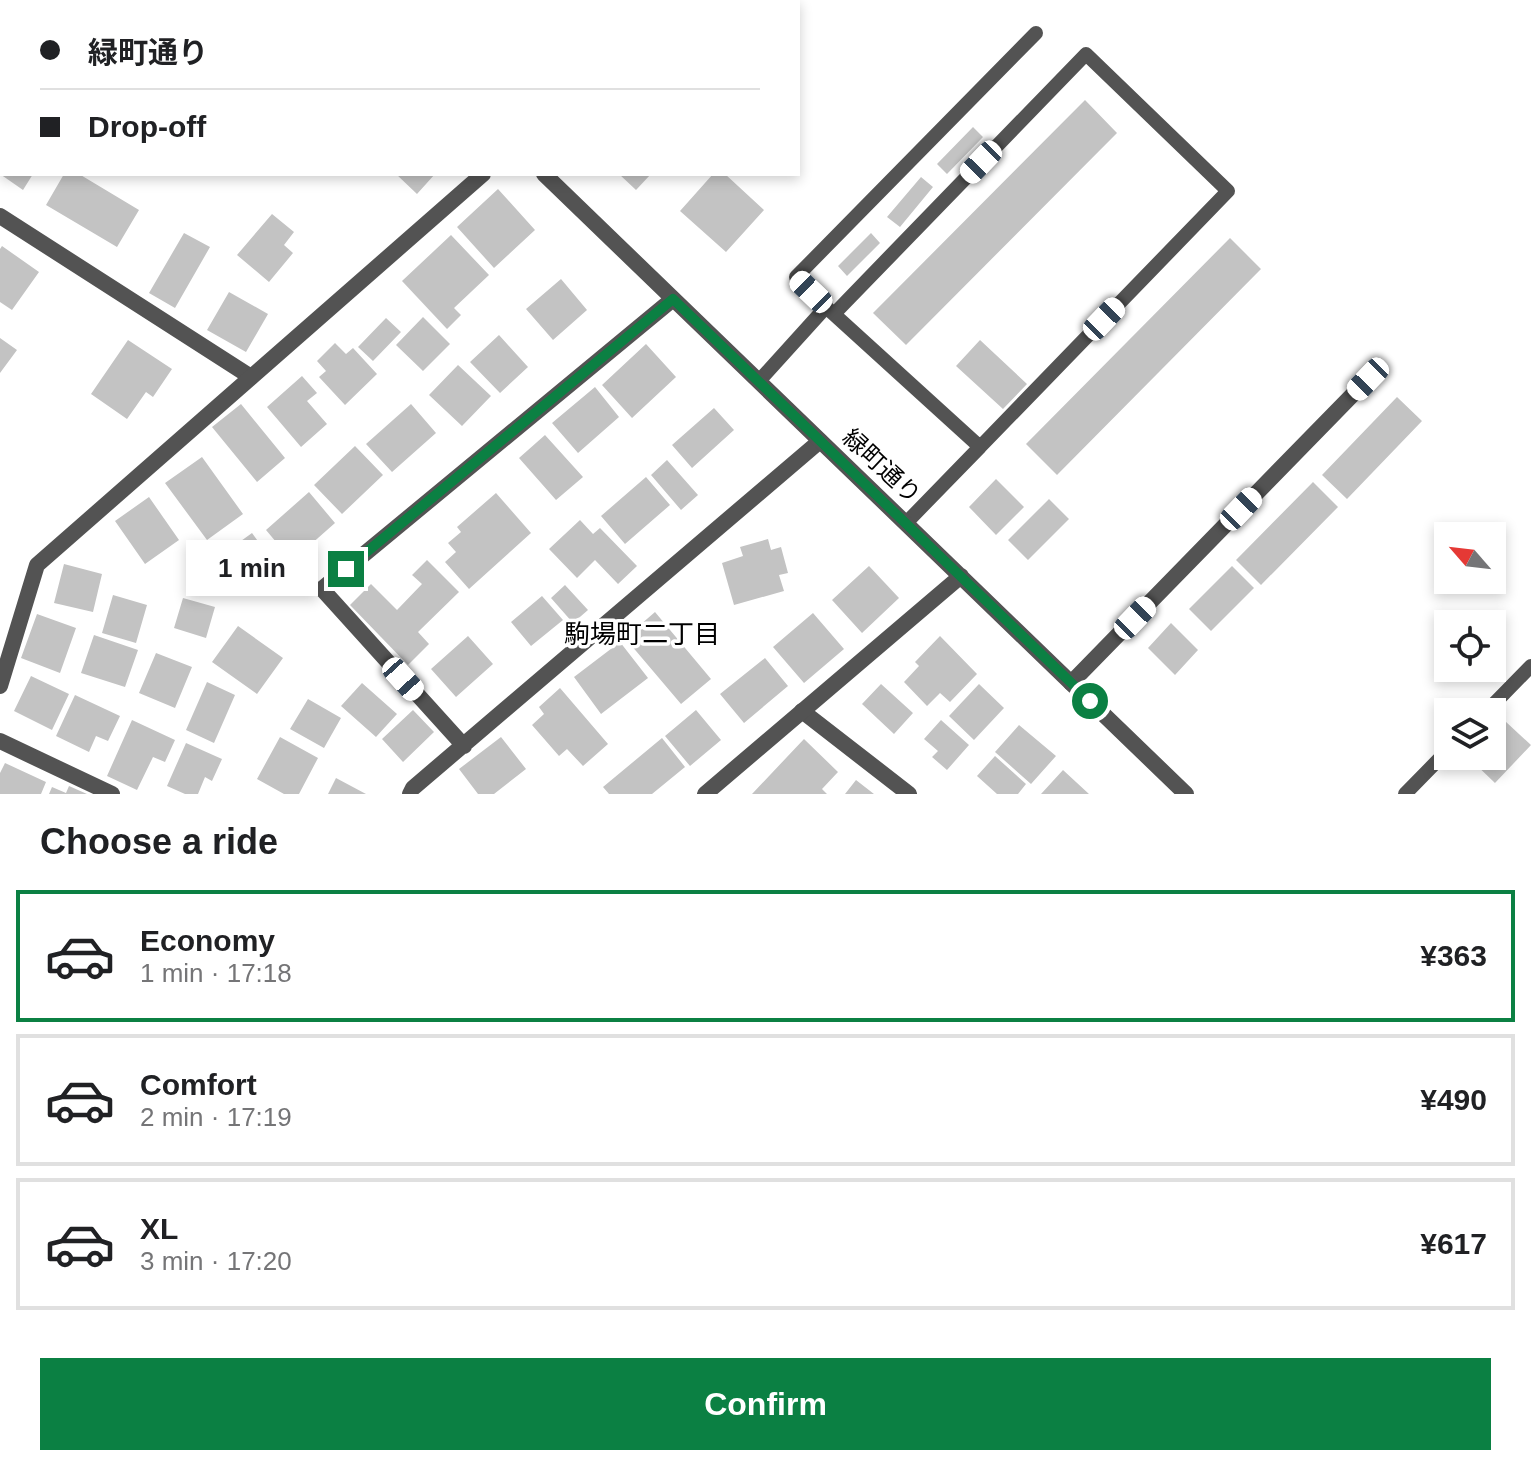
<!DOCTYPE html>
<meta charset="utf-8">
<style>
body{margin:0;font-family:Helvetica,"Noto Sans JP",sans-serif;background:#f2f2f2;color:#202124;height:100vh;display:flex;flex-direction:column;font-size:30px;white-space:nowrap}
*{box-sizing:border-box;margin:0}
p{font-size:26px;color:#757577}
.icon{flex:none;width:44px;height:44px;fill:none;stroke:currentColor;stroke-width:2;stroke-linecap:round;stroke-linejoin:round}
.map{position:relative;height:794px;overflow:hidden}
.details{display:flex;flex-direction:column;background:#fff;flex:1}
.details>*{flex:none}
.banner{position:absolute;left:0px;top:0px;width:800px;height:176px;box-shadow:0 4px 12px #0003;display:grid;align-content:center;height:176px;padding:0 40px;background:#fff}
.needle{width:52px;rotate:298deg}
.fabs{position:absolute;left:1434px;top:522px;display:grid;gap:16px}
.fabs a{display:grid;place-items:center;width:72px;height:72px;border-radius:0px;background:#fff;box-shadow:0 4px 12px #0003;font-size:40px}
.end{position:absolute;width:36px;height:36px;margin:-18px;border:10px solid #0b8043;background:#fff;box-shadow:0 0 0 4px #fff}
.from{border-radius:50%}
.bubble{position:absolute;height:56px;border-radius:0px;background:#fff;box-shadow:0 4px 12px #0003;font-size:26px;font-weight:800;line-height:56px;text-align:center}
.car{position:absolute;width:24px;height:48px;margin:-24px -12px;border-radius:10px;box-shadow:0 0 6px 2px #0007;background:linear-gradient(#fff 24%,#345 0 40%,#fff 0 76%,#345 0 86%,#fff 0)}
.banner b{display:flex;align-items:center;gap:28px;height:76px;font-size:30px}
.banner b+b{border-top:2px solid #e0e0e0}
.banner i{width:20px;height:20px;background:#202124}
ul{padding:0;list-style:none}
li{display:flex;align-items:center;gap:24px;height:132px;margin:0 16px 12px;padding:0 24px;border:4px solid #e0e0e0;border-radius:0px}
li div{flex:1}
li b{display:block;font-size:30px}
li em{font-style:normal;font-weight:800}
li.active{border-color:#0b8043}
li>.icon{width:72px;height:72px;stroke-width:1.5}
h2{padding:0 40px;font-size:36px;line-height:96px}
.cta{display:flex;gap:16px;margin-top:auto;padding:16px 40px}
.cta a{flex:1;height:92px;border-radius:0px;background:#0b8043;color:#fff;font-size:32px;font-weight:800;line-height:92px;text-align:center}
.map>svg:first-child{display:block}
.building{fill:#c3c3c3}
.lines{fill:none;stroke-linecap:round;stroke-linejoin:round}
.service{stroke:#535353;stroke-width:14}
.minor{stroke:#535353;stroke-width:16}
.tertiary{stroke:#535353;stroke-width:16}
.route{stroke:#0b8043;stroke-width:10}
.labels{text-anchor:middle;dominant-baseline:central;stroke-width:7;stroke-linejoin:round;paint-order:stroke}
.street-label{font-size:24px;fill:#000;stroke:#fff}
.neighbourhood-label{font-size:26px;fill:#000;stroke:#fff}
</style>
<div class="map">
<svg width="1531" height="794" viewBox="0 0 1531 794">
<rect width="100%" height="100%" fill="#fff"/>
<path class="building" d="M1085,100L1117,133L906,345L873,313Z
M973,127L983,137L947,174L937,164Z
M0,174H33L23,190Z
M64,174H79L139,210L117,247L46,205Z
M396,174H435L417,194Z
M619,174H651L636,190Z
M713,174H725L764,210L726,252L680,211Z
M921,177L933,187L900,227L887,217Z
M498,189L535,230L494,268L457,227Z
M272,214L294,232L284,245L293,253L269,282L237,255Z
M184,233L210,247L175,308L149,293Z
M871,233L880,243L847,276L838,266Z
M451,235L489,275L454,308L461,315L447,329L402,281Z
M1230,238L1261,269L1057,475L1026,444Z
M2,246L39,272L12,310L0,302V249Z
M561,279L587,310L553,340L526,309Z
M229,292L268,314L246,352L207,330Z
M423,317L450,344L423,371L396,345Z
M386,318L401,332L373,361L358,347Z
M499,335L528,367L500,393L470,362Z
M0,338L17,350L0,373Z
M128,340L172,369L153,397L146,392L127,419L91,394Z
M980,340L1027,384L1003,409L956,366Z
M335,343L346,354L353,348L377,374L345,405L319,377L326,371L317,361Z
M646,344L676,377L632,418L602,385Z
M458,365L491,396L462,426L429,395Z
M302,376L317,393L307,401L327,424L301,447L267,407Z
M595,387L619,417L578,453L552,423Z
M1397,397L1422,421L1347,499L1322,475Z
M241,404L285,458L257,482L212,427Z
M411,404L436,433L392,472L366,444Z
M714,408L734,430L692,468L672,445Z
M545,435L583,477L556,500L519,458Z
M355,446L383,475L342,514L314,485Z
M202,457L243,514L207,540L165,483Z
M667,460L698,495L681,510L651,475Z
M646,477L670,505L625,544L601,516Z
M996,479L1024,507L996,535L969,507Z
M1313,482L1338,507L1261,585L1236,560Z
M309,492L335,523L292,561L266,530Z
M496,493L531,533L469,589L445,562L456,552L448,543L461,532L457,527Z
M149,497L179,540L145,564L115,521Z
M1049,499L1069,519L1028,560L1008,540Z
M580,520L593,534L600,528L637,566L618,584L595,560L577,578L549,549Z
M252,533L273,562L236,588L216,559Z
M768,539L771,550L781,547L788,573L779,575L784,591L734,605L722,563L743,556L740,547Z
M427,560L459,592L418,632L429,644L408,665L350,605L371,584L397,610L422,584L412,575Z
M64,564L102,574L93,612L54,603Z
M869,566L899,598L862,633L832,600Z
M1232,566L1254,588L1211,631L1189,609Z
M565,585L588,610L573,623L551,598Z
M113,595L147,605L136,643L102,633Z
M542,596L563,620L531,646L511,622Z
M183,598L215,607L206,638L174,628Z
M655,612L711,679L681,704L625,638Z
M813,613L844,649L804,683L773,647Z
M37,614L76,628L60,673L21,658Z
M1171,623L1198,650L1175,675L1148,648Z
M238,626L283,658L257,694L212,662Z
M94,635L138,650L125,687L81,673Z
M468,636L493,664L456,697L431,669Z
M940,636L977,674L950,702L940,693L927,706L904,682L919,666L915,662Z
M620,642L648,678L601,714L574,677Z
M156,653L192,667L175,708L139,693Z
M765,658L788,686L744,723L720,694Z
M31,676L69,694L52,730L14,711Z
M207,682L235,695L214,743L186,730Z
M362,683L397,714L376,737L341,706Z
M881,684L913,713L894,734L862,704Z
M979,684L1004,708L974,740L949,716Z
M560,688L608,744L583,766L567,749L559,756L532,725L544,714L539,707Z
M75,695L120,716L108,741L96,736L89,752L56,736Z
M308,699L341,718L324,748L290,729Z
M413,710L434,732L403,762L382,739Z
M696,710L721,740L690,766L665,736Z
M132,720L175,740L165,762L153,757L137,790L107,776Z
M941,720L969,745L947,770L932,757L938,751L924,739Z
M1505,721L1531,745L1495,783L1470,759L1472,756H1492V735Z
M1019,725L1056,756L1031,784L995,752Z
M280,737L318,758L299,794H284L257,779Z
M501,737L526,769L494,794H478L459,769Z
M662,738L685,767L652,794H609L603,787Z
M804,739L838,772L822,789L827,794H752Z
M186,743L222,759L212,781L205,777L198,794H185L167,786Z
M995,756L1026,784L1018,794H997L977,776Z
M5,763L46,782L41,794H0V773Z
M1063,770L1089,794H1041Z
M336,778L366,794H328Z
M856,780L874,794H845Z
M69,786L87,794H49L52,787L66,793Z"/>
<g class="lines">
<path class="service" d="M826,307L796,277L1036,33
M834,314L1086,54L1228,191L980,447
M759,381L826,307L980,447L907,522
M1486,712L1531,666
M1405,794L1448,750"/>
<path class="minor" d="M665,2L668,0
M0,216L251,377
M1071,683L1368,379
M802,711L909,794
M0,741L112,794
M464,746L322,589L673,299
M410,794L413,788L820,441"/>
<path class="tertiary" d="M365,0L367,2
M544,174L1186,794
M0,686L37,565L483,174
M705,794L961,576"/>
</g>
<g class="lines">
<path class="route" d="M346,569L673,299L1090,701"/>
</g>
<g class="labels">
<g class="street-label">
<text transform="translate(882 466) rotate(43)">緑町通り</text>
</g>
<g class="neighbourhood-label">
<text x="642" y="634">駒場町二丁目</text>
</g>
</g>
</svg>
<div class="fabs">
<a><svg class="needle" viewBox="-14 -14 28 28"><path d="M0-13l5 13h-10z" fill="#e53935"/><path d="M0 13l5-13h-10z" fill="#757577"/></svg></a>
<a><svg class="icon" aria-label="locate" viewBox="0 0 24 24"><circle cx="12" cy="12" r="6"/><path d="M12 2v4M12 18v4M2 12h4M18 12h4"/></svg></a>
<a><svg class="icon" aria-label="layers" viewBox="0 0 24 24"><path d="M12 4l9 5-9 5-9-5zM3 14l9 5 9-5"/></svg></a>
</div>
<i class="end from" style="left:1090px;top:701px"></i>
<i class="end" style="left:346px;top:569px"></i>
<div class="bubble" style="left:186px;top:540px;width:132px">1 min</div>
<i class="car" style="left:981px;top:162px;rotate:224deg"></i>
<i class="car" style="left:811px;top:292px;rotate:314deg"></i>
<i class="car" style="left:1104px;top:319px;rotate:44deg"></i>
<i class="car" style="left:1368px;top:379px;rotate:224deg"></i>
<i class="car" style="left:1241px;top:509px;rotate:44deg"></i>
<i class="car" style="left:1135px;top:618px;rotate:44deg"></i>
<i class="car" style="left:403px;top:679px;rotate:138deg"></i>
<div class="banner">
<b><i class="from"></i>緑町通り</b>
<b><i></i>Drop-off</b>
</div>
</div>
<section class="details">
<h2>Choose a ride</h2>
<ul>
<li class="active"><svg class="icon" aria-label="car" viewBox="0 0 24 24"><path d="M5 17H2v-5l4-1 3-4h7l3 4 3 1v5h-3M9 17h6M6 11h13"/><circle cx="7" cy="17" r="2"/><circle cx="17" cy="17" r="2"/></svg><div><b>Economy</b><p>1 min · 17:18</p></div><em>¥363</em></li>
<li><svg class="icon" aria-label="car" viewBox="0 0 24 24"><path d="M5 17H2v-5l4-1 3-4h7l3 4 3 1v5h-3M9 17h6M6 11h13"/><circle cx="7" cy="17" r="2"/><circle cx="17" cy="17" r="2"/></svg><div><b>Comfort</b><p>2 min · 17:19</p></div><em>¥490</em></li>
<li><svg class="icon" aria-label="car" viewBox="0 0 24 24"><path d="M5 17H2v-5l4-1 3-4h7l3 4 3 1v5h-3M9 17h6M6 11h13"/><circle cx="7" cy="17" r="2"/><circle cx="17" cy="17" r="2"/></svg><div><b>XL</b><p>3 min · 17:20</p></div><em>¥617</em></li>
</ul>
<div class="cta"><a>Confirm</a></div>
</section>
